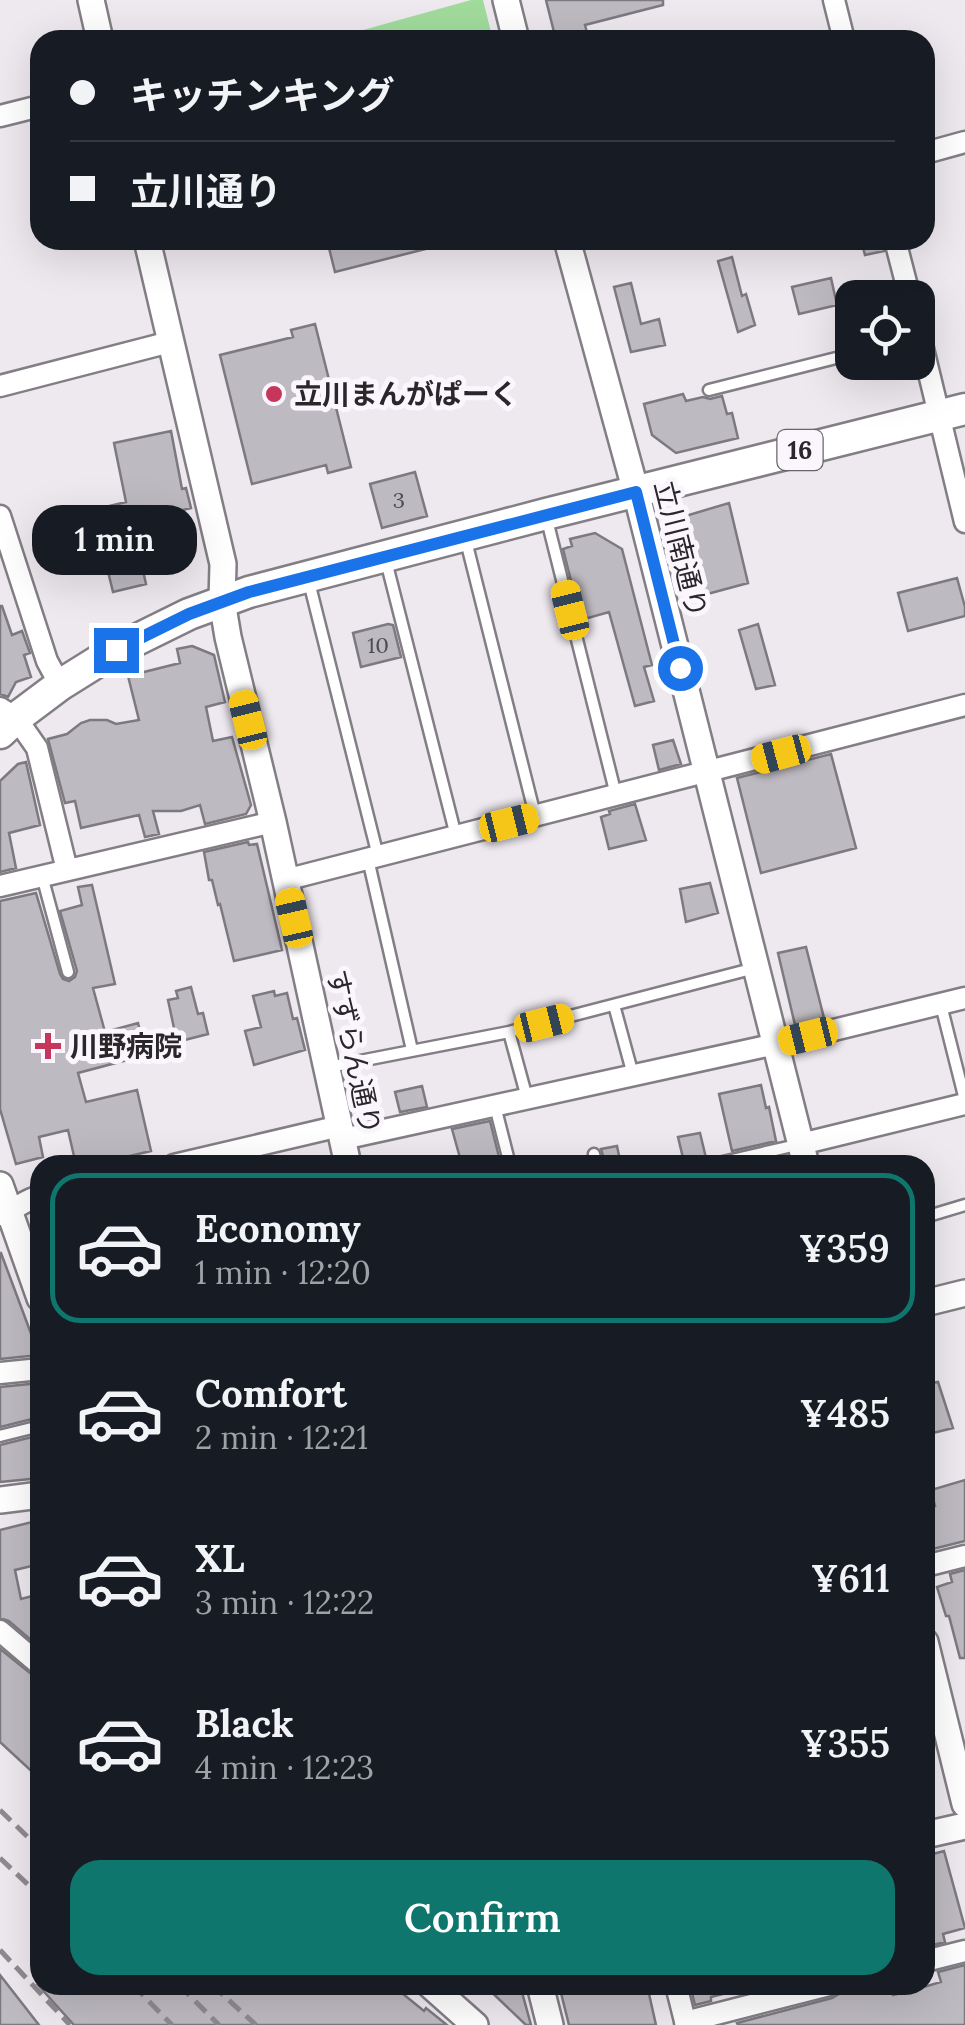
<!DOCTYPE html>
<meta charset="utf-8">
<style>
body{margin:0;font-family:Lora,"Noto Sans JP",serif;background:#242831;color:#f1f3f6;height:100vh;display:flex;flex-direction:column;font-size:38px;white-space:nowrap}
*{box-sizing:border-box;margin:0}
p{font-size:32px;color:#9ea1a6}
.icon{flex:none;width:55px;height:55px;fill:none;stroke:currentColor;stroke-width:2;stroke-linecap:round;stroke-linejoin:round}
.map{position:relative;flex:1;overflow:hidden}
.details{position:absolute;left:30px;top:1155px;width:905px;height:840px;display:flex;flex-direction:column;background:#171b24;border-radius:30px;box-shadow:0 10px 40px #0002}
.details>*{flex:none}
.banner{position:absolute;left:30px;top:30px;width:905px;height:220px;border-radius:30px;box-shadow:0 10px 40px #0002;display:grid;align-content:center;height:220px;padding:0 40px;background:#171b24}
.tools{position:absolute;left:835px;top:280px;display:grid;gap:20px}
.tools a{display:grid;place-items:center;width:100px;height:100px;border-radius:20px;background:#171b24;box-shadow:0 10px 40px #0002;font-size:50px}
.end{position:absolute;width:45px;height:45px;margin:-22px;border:12px solid #1a73e8;background:#fff;box-shadow:0 0 0 5px #fff}
.from{border-radius:50%}
.bubble{position:absolute;height:70px;border-radius:30px;background:#171b24;box-shadow:0 10px 40px #0002;font-size:32px;font-weight:600;line-height:70px;text-align:center}
.car{position:absolute;width:30px;height:60px;margin:-30px -15px;border-radius:12px;box-shadow:0 0 8px 2px #0007;background:linear-gradient(#f5c518 24%,#345 0 40%,#f5c518 0 76%,#345 0 86%,#f5c518 0)}
.banner b{display:flex;align-items:center;gap:35px;height:95px;font-size:38px}
.banner b+b{border-top:2px solid #363941}
.banner i{width:25px;height:25px;background:#f1f3f6}
ul{padding:18px 0 0;list-style:none}
li{display:flex;align-items:center;gap:30px;height:150px;margin:0 20px 15px;padding:0 20px;border:5px solid transparent;border-radius:30px}
li div{flex:1}
li b{display:block;font-size:38px}
li em{font-style:normal;font-weight:600}
li.selected{border-color:#0f766e}
li>.icon{width:90px;height:90px;stroke-width:1.5}
.primary-button{display:flex;gap:20px;margin-top:auto;padding:20px 40px}
.primary-button a{flex:1;height:115px;border-radius:30px;background:#0f766e;color:#fff;font-size:40px;font-weight:600;line-height:115px;text-align:center}
.map>svg:first-child{display:block}
.green{fill:#a1db9c}
.building{fill:#bebac1;stroke:#7d7980;stroke-width:2.5}
.lines{fill:none;stroke-linecap:round;stroke-linejoin:round}
.service-casing{stroke:#837e85;stroke-width:15}
.minor-casing{stroke:#837e85;stroke-width:25}
.tertiary-casing{stroke:#837e85;stroke-width:30}
.primary-casing{stroke:#837e85;stroke-width:35}
.service{stroke:#fff;stroke-width:10}
.minor{stroke:#fff;stroke-width:20}
.tertiary{stroke:#fff;stroke-width:25}
.primary{stroke:#fff;stroke-width:30}
.rail{stroke:#8e8a8f;stroke-width:5;stroke-dasharray:15 8;stroke-linecap:butt}
.route{stroke:#1a73e8;stroke-width:12}
.poi-dot{fill:#c5365a;stroke:#fbf6fd;stroke-width:4}
.labels{text-anchor:middle;dominant-baseline:central;stroke-width:10;stroke-linejoin:round;paint-order:stroke}
.number-label{font-size:22px;fill:#4e4c50}
.shield{fill:#fbf6fd;stroke:#686569;stroke-width:2.5}
.shield-label{font-size:25px;font-weight:bold;fill:#29272a}
.poi-label{font-size:28px;font-weight:bold;fill:#29272a;stroke:#fbf6fd;text-anchor:start}
.street-label{font-size:28px;fill:#29272a;stroke:#fbf6fd}
</style>
<div class="map">
<svg width="965" height="2025" viewBox="0 0 965 2025">
<rect width="100%" height="100%" fill="#eee8ef"/>
<path class="green" d="M471,0H483L493,40H327Z"/>
<path class="building" d="M546,0H663V5L585,25L589,40H556Z
M327,240H440L441,245L335,272Z
M861,240H882L884,251L865,255Z
M732,257L742,296L746,294L755,325L738,332L718,261Z
M831,278L837,305L799,314L792,287Z
M631,283L641,324L659,319L665,345L631,352L614,287Z
M315,324L351,467L328,473L326,465L252,484L220,355L293,337L291,330Z
M683,394L686,401L703,397L710,399L722,396L727,414L732,413L738,438L676,453L652,435L644,404Z
M171,431L182,489L186,488L191,508L132,522L146,584L113,592L93,510L126,502L114,443Z
M415,472L427,516L382,528L370,484Z
M729,503L748,583L689,599L673,532L682,517Z
M595,533L622,549L652,665L644,667L654,701L635,706L609,612L581,620L563,549L572,546L570,539Z
M957,578L965,607V616L908,631L898,593Z
M0,606H2L12,635L22,631L30,653L24,655L31,677L16,682L8,697L0,694Z
M388,624L393,625L401,657L361,667L353,633Z
M758,624L775,685L756,689L739,630Z
M192,646L214,655L225,702L206,707L213,741L232,737L251,805L246,814L205,824L200,805L181,811H153L159,834L145,837L139,815L81,828L75,801L65,803L48,739L67,734L81,723L90,720H107L116,724L139,720L128,676L180,663L177,649Z
M673,740L681,764L659,770L653,745Z
M831,754L856,848L761,873L737,778Z
M26,762L40,825L9,833L16,868L0,872V781L18,764Z
M635,804L646,840L609,849L601,817L610,814L609,811Z
M248,842L249,845L257,844L282,950L234,961L220,904L218,905L212,880H209L204,852Z
M710,883L718,913L686,922L680,889Z
M92,885L115,984L93,988L105,1032L138,1023L146,1055L78,1073L86,1102L137,1090L151,1151L117,1159L118,1163L108,1165H76L68,1130L39,1137L43,1157L16,1164L0,1109V901L36,893L60,974L63,979L69,981L75,977L77,971L60,911L82,905L78,887Z
M806,947L824,1018L795,1025L778,953Z
M191,987L198,1014L203,1013L208,1034L177,1042L168,1000L178,998L176,991Z
M274,991L275,996L287,993L293,1019L297,1018L305,1050L254,1065L245,1031L261,1027L253,996Z
M761,1085L766,1108L769,1107L776,1141L732,1151L719,1094Z
M422,1086L427,1107L400,1112L395,1092Z
M490,1121L501,1165H462L452,1129Z
M700,1133L706,1158L701,1165H692L691,1161L684,1162L678,1137Z
M617,1146L621,1165H606L601,1149Z
M0,1253H1L39,1355L0,1359Z
M938,1382L953,1428L925,1435V1384Z
M40,1383V1417L0,1427V1387Z
M40,1435V1478L0,1482V1445Z
M965,1480V1541L933,1549L925,1516V1508L935,1506L931,1490Z
M40,1520V1564L15,1570L21,1599L40,1594L38,1646L9,1621L0,1618V1530Z
M965,1570V1658H960L949,1616H946L937,1587L952,1582L950,1574Z
M0,1649L40,1681V1779L0,1742Z
M944,1851L965,1928L943,1934L945,1942L925,1947V1856Z
M965,1965V2025H738L737,2023L832,1998L839,1994L874,1985H890L893,1995L910,1991L941,1982L938,1972Z
M0,1975L39,2025H0Z
M38,1985H392L424,2011L426,2008L447,2025H74Z
M484,1985H520L531,2025H526Z
M559,1985H647L656,2025H569Z
M690,1985H737L738,1990L711,1997V2001L695,2005Z"/>
<g class="lines">
<defs>
<path id="service" d="M709,390L852,354
M546,516L616,795
M466,541L535,815
M386,561L456,836
M309,582L378,856
M368,859L412,1050
M42,876L68,972
M614,1005L633,1075
M941,1005L965,1100
M509,1032L527,1098
M329,1067L509,1032L755,968
M495,1106L510,1165
M594,1154L597,1165
M710,1165L801,1144
M925,1217L965,1205
M0,1436L40,1426"/>
<path id="minor" d="M834,0L844,40
M0,116L40,106
M925,153L965,142
M895,240L910,298
M918,328L965,522
M0,386L170,342
M0,516L47,661L60,685
M0,708L16,718L37,748L67,870
M285,880L965,705
M0,886L273,822
M343,1139L776,1044L965,998
M801,1144L965,1104
M174,1165L340,1126
M0,1215C15,1210 24,1200 40,1196
M0,1373L40,1369
M925,1566L965,1556
M0,1631L40,1665
M925,1961L965,1951
M676,1985L686,2025
M685,2022L829,1985"/>
<path id="tertiary" d="M91,0L100,40
M506,0L516,40
M147,240L223,564L222,601L228,637L273,822L348,1165
M567,240L636,492L806,1165
M0,1185L40,1298
M925,1303L965,1293
M0,1500L40,1495
M925,1642L965,1804
M925,1835L965,1826
M430,1985L475,2025
M540,1985L550,2025"/>
<path id="primary" d="M0,733L16,718L60,685L116,650L189,614L249,592L546,514L965,409"/>
</defs>
<use href="#service" class="service-casing"/>
<use href="#minor" class="minor-casing"/>
<use href="#tertiary" class="tertiary-casing"/>
<use href="#primary" class="primary-casing"/>
<use href="#service" class="service"/>
<use href="#minor" class="minor"/>
<use href="#tertiary" class="tertiary"/>
<use href="#primary" class="primary"/>
<path class="rail" d="M0,1810L40,1849
M0,1858L40,1896
M0,1950L70,2025
M133,1985L172,2025
M179,1985L219,2025
M212,1985L256,2025"/>
</g>
<g class="lines">
<path class="route" d="M116,650L189,614L249,592L636,492L680,668"/>
</g>
<g class="poi-dot">
<circle cx="274" cy="394" r="10"/>
<path d="M43 1031h10v10h10v10h-10v10h-10v-10h-10v-10h10z"/>
</g>
<g class="labels">
<g class="number-label">
<text x="399" y="500">3</text>
<text x="378" y="645">10</text>
</g>
<rect class="shield" x="777.5" y="430" width="45" height="40" rx="8"/>
<g class="shield-label">
<text x="800" y="450">16</text>
</g>
<g class="poi-label">
<text x="294" y="394">立川まんがぱーく</text>
<text x="70" y="1046">川野病院</text>
</g>
<g class="street-label">
<text transform="translate(681 549) rotate(76)">立川南通り</text>
<text transform="translate(354 1052) rotate(78)">すずらん通り</text>
</g>
</g>
</svg>
<div class="tools">
<a><svg class="icon" aria-label="locate" viewBox="0 0 24 24"><circle cx="12" cy="12" r="6"/><path d="M12 2v4M12 18v4M2 12h4M18 12h4"/></svg></a>
</div>
<i class="end from" style="left:680px;top:668px"></i>
<i class="end" style="left:116px;top:650px"></i>
<div class="bubble" style="left:32px;top:505px;width:165px">1 min</div>
<i class="car" style="left:570px;top:610px;rotate:346deg"></i>
<i class="car" style="left:248px;top:720px;rotate:346deg"></i>
<i class="car" style="left:781px;top:754px;rotate:255deg"></i>
<i class="car" style="left:509px;top:823px;rotate:76deg"></i>
<i class="car" style="left:294px;top:918px;rotate:347deg"></i>
<i class="car" style="left:544px;top:1023px;rotate:76deg"></i>
<i class="car" style="left:808px;top:1036px;rotate:256deg"></i>
<div class="banner">
<b><i class="from"></i>キッチンキング</b>
<b><i></i>立川通り</b>
</div>
<section class="details">
<ul>
<li class="selected"><svg class="icon" aria-label="car" viewBox="0 0 24 24"><path d="M5 17H2v-5l4-1 3-4h7l3 4 3 1v5h-3M9 17h6M6 11h13"/><circle cx="7" cy="17" r="2"/><circle cx="17" cy="17" r="2"/></svg><div><b>Economy</b><p>1 min · 12:20</p></div><em>¥359</em></li>
<li><svg class="icon" aria-label="car" viewBox="0 0 24 24"><path d="M5 17H2v-5l4-1 3-4h7l3 4 3 1v5h-3M9 17h6M6 11h13"/><circle cx="7" cy="17" r="2"/><circle cx="17" cy="17" r="2"/></svg><div><b>Comfort</b><p>2 min · 12:21</p></div><em>¥485</em></li>
<li><svg class="icon" aria-label="car" viewBox="0 0 24 24"><path d="M5 17H2v-5l4-1 3-4h7l3 4 3 1v5h-3M9 17h6M6 11h13"/><circle cx="7" cy="17" r="2"/><circle cx="17" cy="17" r="2"/></svg><div><b>XL</b><p>3 min · 12:22</p></div><em>¥611</em></li>
<li><svg class="icon" aria-label="car" viewBox="0 0 24 24"><path d="M5 17H2v-5l4-1 3-4h7l3 4 3 1v5h-3M9 17h6M6 11h13"/><circle cx="7" cy="17" r="2"/><circle cx="17" cy="17" r="2"/></svg><div><b>Black</b><p>4 min · 12:23</p></div><em>¥355</em></li>
</ul>
<div class="primary-button"><a>Confirm</a></div>
</section>
</div>
